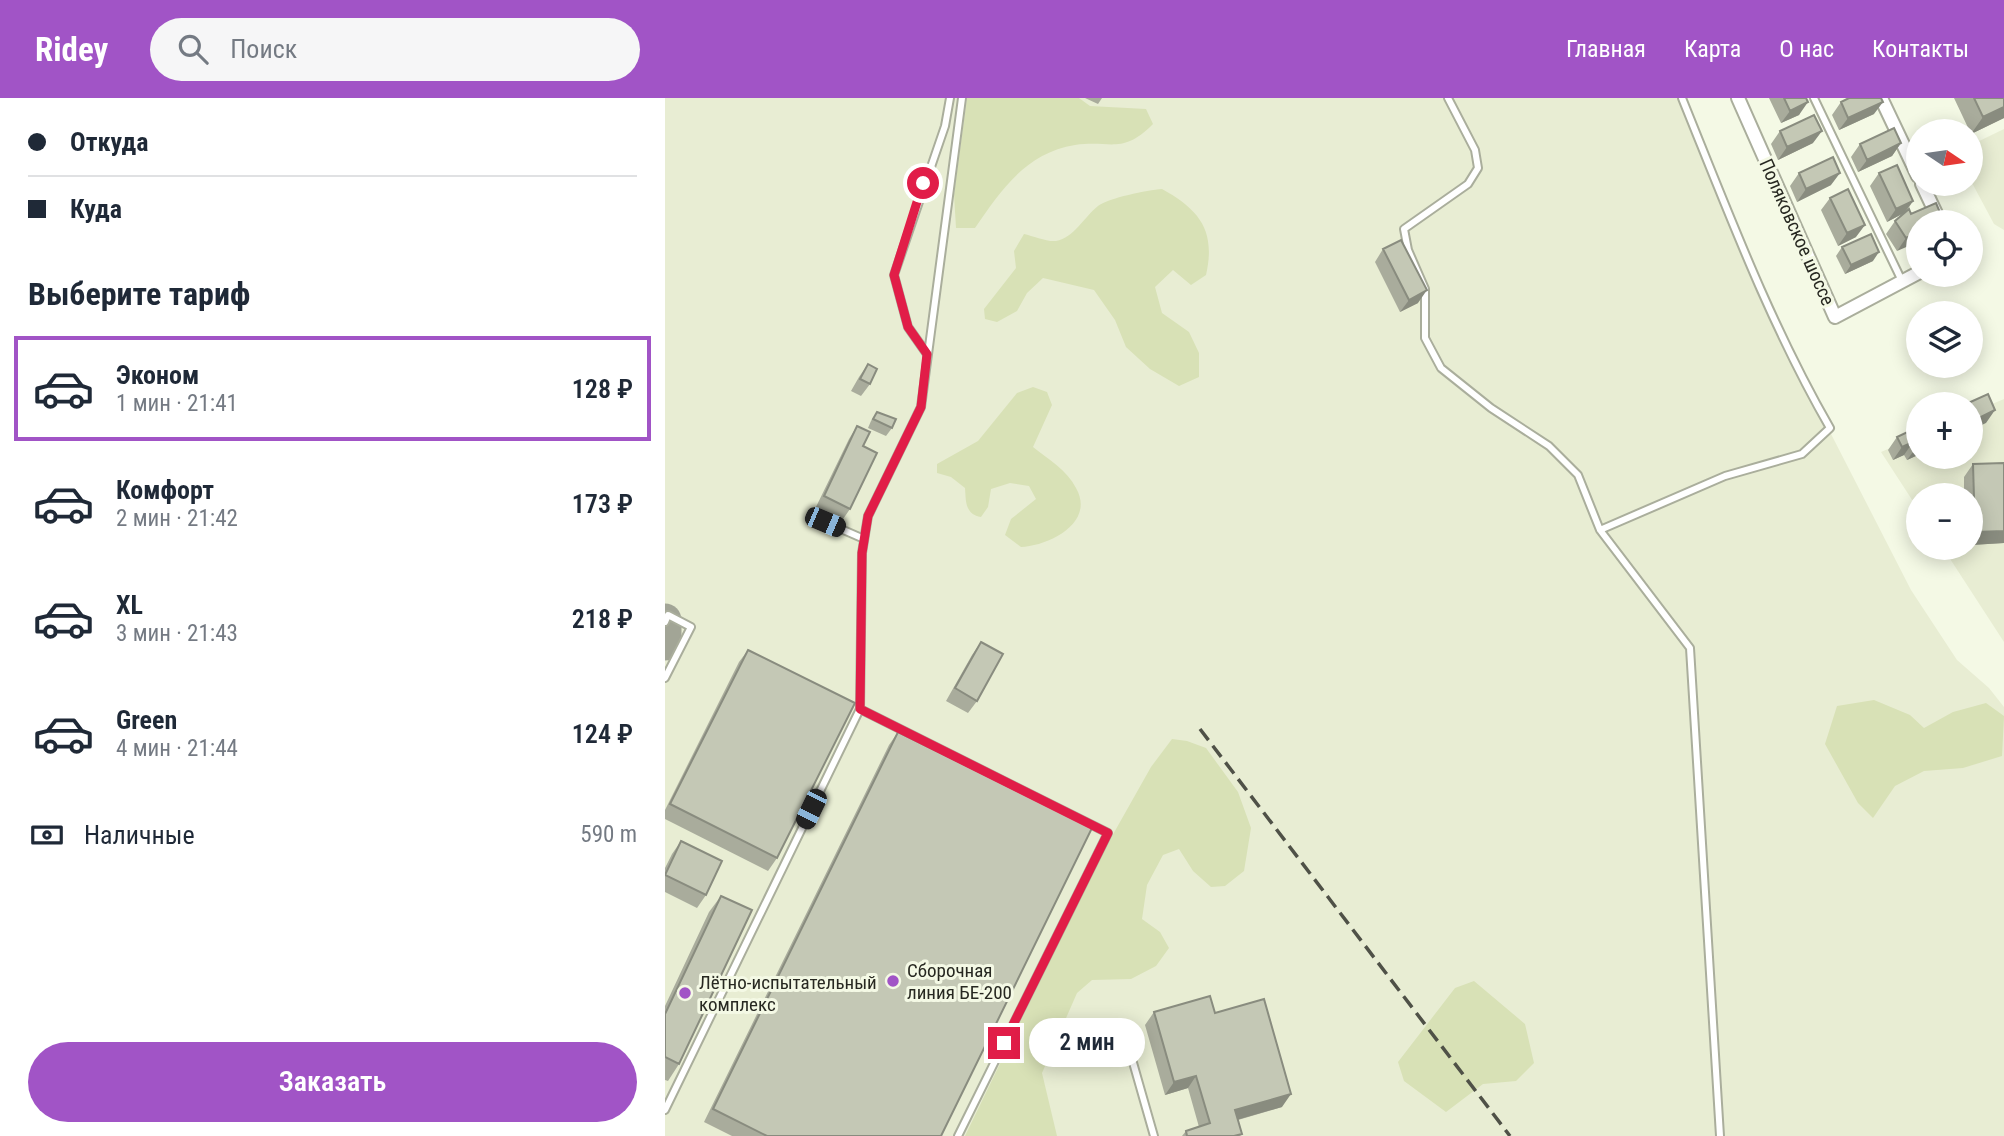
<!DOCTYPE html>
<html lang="ru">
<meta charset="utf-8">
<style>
body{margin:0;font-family:"Roboto Condensed",sans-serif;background:#f6f6f7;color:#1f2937;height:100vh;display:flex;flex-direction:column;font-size:26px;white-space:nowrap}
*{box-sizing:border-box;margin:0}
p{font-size:23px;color:#747a83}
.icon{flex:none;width:38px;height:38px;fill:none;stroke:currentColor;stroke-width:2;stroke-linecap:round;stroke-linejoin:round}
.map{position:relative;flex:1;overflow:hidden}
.drawer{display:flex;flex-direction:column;background:#fff;width:665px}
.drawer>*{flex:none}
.banner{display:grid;align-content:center;height:154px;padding:0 28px;background:#fff}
.needle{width:46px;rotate:103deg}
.buttons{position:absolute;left:1241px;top:21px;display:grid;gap:14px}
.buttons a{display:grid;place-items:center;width:77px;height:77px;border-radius:50%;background:#fff;box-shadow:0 4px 18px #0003;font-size:35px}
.end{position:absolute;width:32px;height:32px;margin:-16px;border:9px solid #e11d48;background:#fff;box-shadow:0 0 0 4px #fff}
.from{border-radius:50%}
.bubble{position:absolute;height:49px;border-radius:24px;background:#fff;box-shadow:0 4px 18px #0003;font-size:23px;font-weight:600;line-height:49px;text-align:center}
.car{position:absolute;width:21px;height:42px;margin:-21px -10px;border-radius:9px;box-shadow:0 0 5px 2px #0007;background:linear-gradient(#222 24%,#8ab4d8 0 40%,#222 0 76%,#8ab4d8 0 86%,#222 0)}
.banner b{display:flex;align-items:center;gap:24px;height:66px;font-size:26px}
.banner b+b{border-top:2px solid #e0e1e3}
.banner i{width:18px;height:18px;background:#1f2937}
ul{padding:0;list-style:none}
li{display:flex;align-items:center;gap:21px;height:105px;margin:0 14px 10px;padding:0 14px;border:4px solid transparent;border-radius:0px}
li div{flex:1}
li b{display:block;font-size:26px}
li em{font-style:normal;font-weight:600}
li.selected{border-color:#a154c6}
li>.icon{width:63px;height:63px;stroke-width:1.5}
h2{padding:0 28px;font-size:32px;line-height:84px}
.pay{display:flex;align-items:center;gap:18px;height:77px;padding:0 28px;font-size:26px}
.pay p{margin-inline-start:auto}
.button{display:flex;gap:14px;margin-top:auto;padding:14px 28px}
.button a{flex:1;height:80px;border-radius:42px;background:#a154c6;color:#fff;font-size:28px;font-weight:600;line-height:80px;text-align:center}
header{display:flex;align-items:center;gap:42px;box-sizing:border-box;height:98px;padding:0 35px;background:#a154c6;color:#fff}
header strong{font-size:33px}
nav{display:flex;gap:38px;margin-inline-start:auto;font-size:24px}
.search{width:490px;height:63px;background:#f6f6f7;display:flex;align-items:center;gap:18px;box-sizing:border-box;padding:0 24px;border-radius:38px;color:#747a83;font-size:26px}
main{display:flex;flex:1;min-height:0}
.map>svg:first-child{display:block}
.built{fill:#e8edd3}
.green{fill:#d8e1b6}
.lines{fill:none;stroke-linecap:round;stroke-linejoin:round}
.taxiway{stroke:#a2a596;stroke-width:33}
.service-casing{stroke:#aaae9c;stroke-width:10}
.minor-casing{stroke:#aaae9c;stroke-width:16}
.service{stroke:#fff;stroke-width:6}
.minor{stroke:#fff;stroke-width:12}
.rail{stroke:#4f5147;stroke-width:3.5;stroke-dasharray:14 7;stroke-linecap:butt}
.wall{fill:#a9ac9c}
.shaded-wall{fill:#898c7f}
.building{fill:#c4c8b5;stroke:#898c7f;stroke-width:2}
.route{stroke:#e11d48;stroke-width:9}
.poi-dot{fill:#a154c6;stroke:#f4f9e5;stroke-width:2.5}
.labels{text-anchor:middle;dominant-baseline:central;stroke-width:6;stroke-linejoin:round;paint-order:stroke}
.street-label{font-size:19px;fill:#272821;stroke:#f4f9e5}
.poi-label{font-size:19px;fill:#272821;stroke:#f4f9e5;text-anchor:start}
</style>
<header>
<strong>Ridey</strong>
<div class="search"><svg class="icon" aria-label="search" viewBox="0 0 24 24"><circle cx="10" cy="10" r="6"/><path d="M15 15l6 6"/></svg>Поиск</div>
<nav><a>Главная</a><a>Карта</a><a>О нас</a><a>Контакты</a></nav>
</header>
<main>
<section class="drawer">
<div class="banner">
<b><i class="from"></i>Откуда</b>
<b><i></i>Куда</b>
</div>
<h2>Выберите тариф</h2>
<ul>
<li class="selected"><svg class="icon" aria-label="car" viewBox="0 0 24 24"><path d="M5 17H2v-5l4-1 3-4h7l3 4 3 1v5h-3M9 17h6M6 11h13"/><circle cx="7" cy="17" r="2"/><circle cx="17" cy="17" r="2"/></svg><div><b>Эконом</b><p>1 мин · 21:41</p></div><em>128 ₽</em></li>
<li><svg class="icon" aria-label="car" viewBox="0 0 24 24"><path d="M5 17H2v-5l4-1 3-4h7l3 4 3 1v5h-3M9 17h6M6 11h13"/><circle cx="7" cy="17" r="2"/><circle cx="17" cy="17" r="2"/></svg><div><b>Комфорт</b><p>2 мин · 21:42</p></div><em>173 ₽</em></li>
<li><svg class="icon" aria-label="car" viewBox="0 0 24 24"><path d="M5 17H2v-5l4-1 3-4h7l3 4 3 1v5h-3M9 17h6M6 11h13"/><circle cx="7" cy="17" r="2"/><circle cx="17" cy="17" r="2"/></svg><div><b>XL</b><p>3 мин · 21:43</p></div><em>218 ₽</em></li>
<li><svg class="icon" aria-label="car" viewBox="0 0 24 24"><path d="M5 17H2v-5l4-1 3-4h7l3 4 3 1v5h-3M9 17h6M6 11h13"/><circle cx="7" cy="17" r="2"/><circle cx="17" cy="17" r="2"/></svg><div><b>Green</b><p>4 мин · 21:44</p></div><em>124 ₽</em></li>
</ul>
<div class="pay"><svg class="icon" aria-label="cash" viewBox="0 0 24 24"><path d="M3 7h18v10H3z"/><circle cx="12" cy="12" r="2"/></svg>Наличные<p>590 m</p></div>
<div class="button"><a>Заказать</a></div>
</section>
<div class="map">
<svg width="1339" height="1038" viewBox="0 0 1339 1038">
<rect width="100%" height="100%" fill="#f4f9e5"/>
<path class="built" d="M0,0H1016L1033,49L1165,334L1246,492L1292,562L1324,590L1339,609V1038H0Z
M1339,31V132L1329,126L1306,83V47Z
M1339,301V544L1278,450H1306V397H1253V411L1216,354L1253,338V359H1306V315Z"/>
<path class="green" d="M302,0H414L425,8L481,11L488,26C457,57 447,42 410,47C361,55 336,92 310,130H291L289,96Z
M497,91C535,112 551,133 541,177L526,187L508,172L490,189L497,215L524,234L534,255V279L514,288L485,271L461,249L450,222L429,192L378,180L362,195L352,213L332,224L320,221L319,211L351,170L349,153L359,136C368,138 382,144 391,143C409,140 419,119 433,108C444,100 482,92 497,91Z
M368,289L382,294L387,307L368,349C383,361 402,372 411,390C431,425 383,448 356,449L340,437L346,421L371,401L364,388L345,385L326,391L323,409L316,419C300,416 301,404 300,390L286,379L272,375V366L313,343L352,295Z
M1209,602L1245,617L1259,630L1288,614L1321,605L1339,618L1337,658L1298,670L1259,673L1230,688L1208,720L1193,705L1160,646L1172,608Z
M507,641L522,643L541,650L573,694L586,730L579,773L560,788L546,789L528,773L514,751L498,757L482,787L477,821L495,834L504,850L491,868L466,881L427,882L412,895L377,975L392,1038H300L433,763L486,669Z
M809,883L860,926L869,965L851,983L818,986L781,1014L739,983L733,964L790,890Z"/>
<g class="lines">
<path class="taxiway" d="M0,522V546"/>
<defs>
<path id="service" d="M783,0L810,52L813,70L803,86L739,131L743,152L760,191V240L776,270L826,310L884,348L913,377L935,432L1025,550L1055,1038
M1149,0L1237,183
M262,256L243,229L229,177L280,28L285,0
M160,424L199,441
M935,432L1060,378L1137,356L1165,330C1105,226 1062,111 1017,0
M0,524L3,517L26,529L0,580
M195,611L443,735L293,1038
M461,940L489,1038
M0,1012L195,611L197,455L203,418L256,309L297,0"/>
<path id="minor" d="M1073,0L1170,219L1253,175
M1216,0L1253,78
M1257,86L1275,124"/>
</defs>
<use href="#service" class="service-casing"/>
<use href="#minor" class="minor-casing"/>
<use href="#service" class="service"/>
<use href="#minor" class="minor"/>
<path class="rail" d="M535,631L845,1038"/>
</g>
<path class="wall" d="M420,0H437L433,6Z
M1104,0H1141L1134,17L1116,25Z
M1289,0H1339V20L1306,36Z
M1176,4L1209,16L1174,32L1167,17Z
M1115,33L1148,45L1113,62L1106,46Z
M1236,45L1227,58L1193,74L1186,59L1195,46Z
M1134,75L1166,87L1132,104L1125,88Z
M1214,75L1248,103L1241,114L1246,116L1271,105L1232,153L1221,136L1230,123L1237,116L1222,124L1205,88Z
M1165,100L1191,139L1173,148L1156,112Z
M1177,149L1208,163L1180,176L1171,158Z
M718,151L753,205L735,214L710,164Z
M203,266L205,286L196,298L186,293L194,279Z
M212,314L227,330L221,338L203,330L206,323Z
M192,328L198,348L185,411L176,424L150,411L184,341Z
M1253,329V357L1242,362L1239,357L1228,362L1223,352L1232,339Z
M1308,366L1339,445L1306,447V397H1299V379Z
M316,544L312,603L303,615L281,603L307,557Z
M83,552L112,760L103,773L0,721V712L74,564Z
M233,634L276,1038H67L39,1024L224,647Z
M16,743L41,797L32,810L0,794V770L7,756Z
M56,798L14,966L3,983L0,982V908L44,814Z
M489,914L550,915L617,1009L573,1022L577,1036L575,1038H517L521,1033L534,1029L523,990L500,997L480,927Z"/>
<path class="shaded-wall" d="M1143,4L1134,17L1116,25L1125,13Z
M1218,4L1209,16L1174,32L1183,20Z
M1339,9V20L1306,36L1318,19Z
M1157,33L1148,45L1113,62L1122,49Z
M1236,45L1227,58L1193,74L1202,62Z
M1175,75L1166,87L1132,104L1141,91Z
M1248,103L1239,115L1222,124L1231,111Z
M1200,127L1191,139L1173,148L1182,135Z
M1253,135V144L1232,153L1241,140Z
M1214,154L1208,163L1180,176L1186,167Z
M762,192L753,205L735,214L744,202Z
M1330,312L1321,325L1306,332V324Z
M1248,344L1239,357L1228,362L1237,349Z
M1253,349V357L1242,362L1251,350Z
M1339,433V445L1306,447V440L1310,434Z
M531,978L523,990L500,997L509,984Z
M626,996L617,1009L561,1025L570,1012Z"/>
<path class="building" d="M1119,0H1141L1143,4L1125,13Z
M1184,0H1216L1218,4L1183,20L1176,4Z
M1309,0H1339V9L1318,19Z
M1149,17L1157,33L1122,49L1115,33Z
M1229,30L1236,45L1202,62L1195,46Z
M1168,59L1175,75L1141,91L1134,75Z
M1232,67L1248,103L1231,111L1214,75Z
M1183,91L1200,127L1182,135L1165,100Z
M1271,105L1279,124H1253V135L1241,140L1230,123L1244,111L1246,116Z
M1206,136L1214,154L1186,167L1177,149Z
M736,142L762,192L744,202L718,151Z
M203,266L212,271L205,286L195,281Z
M1323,296L1330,312L1306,324V306H1301Z
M212,314L231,321L227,330L208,321Z
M192,328L205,334L198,348L212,355L185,411L159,398Z
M1253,329V349L1251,350L1248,344L1237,349L1232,339Z
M1339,365V433L1310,434L1308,366Z
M316,544L338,556L312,603L290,590Z
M83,552L190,605L112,760L5,706Z
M233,634L427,730L276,1038H102L48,1011Z
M16,743L57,763L41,797L0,777Z
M56,798L87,812L14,966L0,959V916Z
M545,898L550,915L599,901L626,996L570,1012L577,1036L569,1038H522L521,1033L545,1025L531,978L509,984L489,914Z"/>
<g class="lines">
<path class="route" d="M258,85L229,177L243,229L262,256L256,309L203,418L197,455L195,611L443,735L339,945"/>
</g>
<g class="poi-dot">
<circle cx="228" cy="883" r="7"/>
<circle cx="20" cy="895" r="7"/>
</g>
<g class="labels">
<g class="street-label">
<text transform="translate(1132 134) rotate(66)">Поляковское шоссе</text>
</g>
<g class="poi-label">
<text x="242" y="872">Сборочная<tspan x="242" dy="22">линия БЕ-200</tspan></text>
<text x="34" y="884">Лётно-испытательный<tspan x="34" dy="22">комплекс</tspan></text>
</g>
</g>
</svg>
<div class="buttons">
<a><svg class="needle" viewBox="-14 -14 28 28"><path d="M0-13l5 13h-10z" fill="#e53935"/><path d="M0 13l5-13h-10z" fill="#747a83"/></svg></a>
<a><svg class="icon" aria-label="locate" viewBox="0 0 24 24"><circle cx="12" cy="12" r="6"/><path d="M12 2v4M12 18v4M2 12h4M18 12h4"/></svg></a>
<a><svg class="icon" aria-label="layers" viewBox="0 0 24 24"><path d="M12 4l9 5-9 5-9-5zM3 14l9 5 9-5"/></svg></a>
<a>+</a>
<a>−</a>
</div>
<i class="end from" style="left:258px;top:85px"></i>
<i class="end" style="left:339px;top:945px"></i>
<div class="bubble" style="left:364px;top:920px;width:116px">2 мин</div>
<i class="car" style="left:160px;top:424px;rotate:113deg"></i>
<i class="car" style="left:146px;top:711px;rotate:206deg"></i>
</div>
</main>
